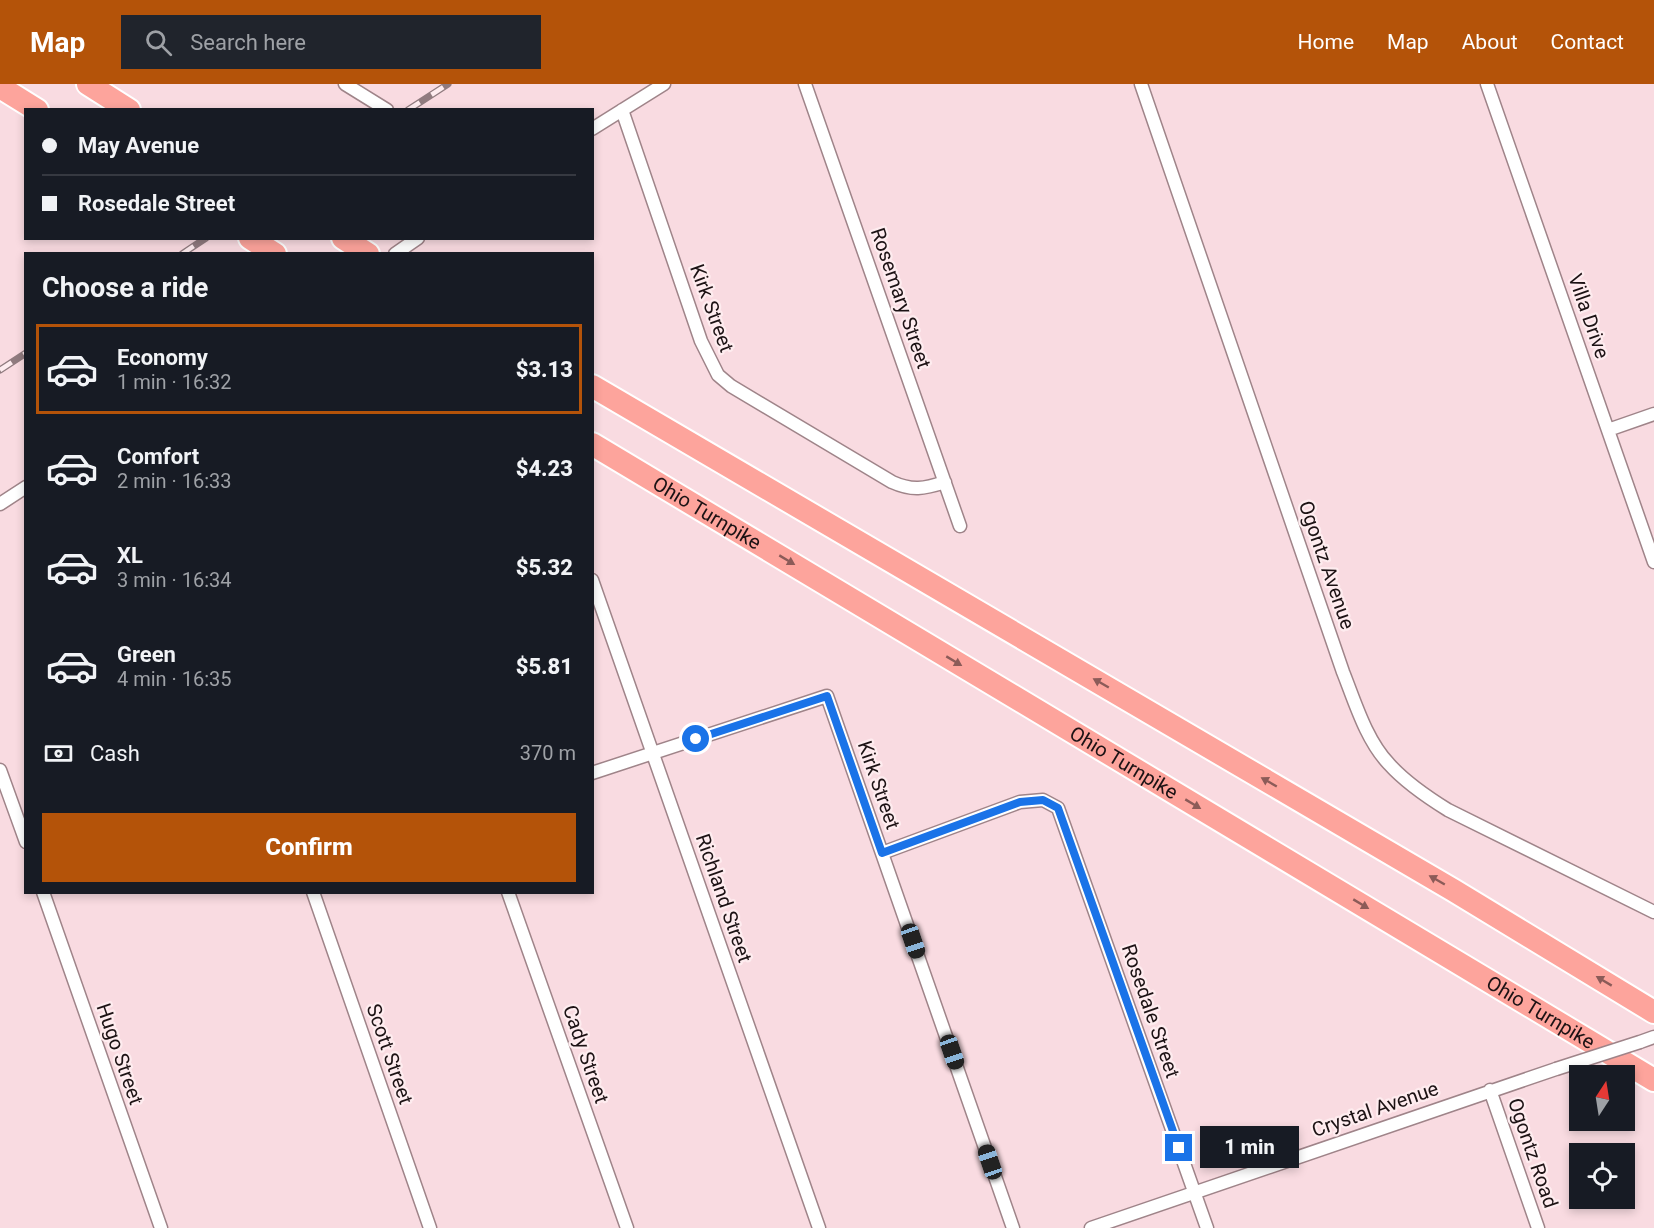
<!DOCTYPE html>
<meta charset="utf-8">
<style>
body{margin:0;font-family:Roboto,sans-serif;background:#20242c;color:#f1f3f6;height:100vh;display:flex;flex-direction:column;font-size:22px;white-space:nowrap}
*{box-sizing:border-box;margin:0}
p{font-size:20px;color:#9ea1a6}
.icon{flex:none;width:33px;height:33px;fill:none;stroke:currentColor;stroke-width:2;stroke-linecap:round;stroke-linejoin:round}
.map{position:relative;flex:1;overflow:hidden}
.side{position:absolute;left:24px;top:168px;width:570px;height:642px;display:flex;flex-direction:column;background:#171b24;border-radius:0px;box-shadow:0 3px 9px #0003}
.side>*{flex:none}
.banner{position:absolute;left:24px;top:24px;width:570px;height:132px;border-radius:0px;box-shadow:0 3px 9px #0003;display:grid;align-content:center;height:132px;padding:0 18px;background:#171b24}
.needle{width:39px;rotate:12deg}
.fabs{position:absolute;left:1569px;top:981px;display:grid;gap:12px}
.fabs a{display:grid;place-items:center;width:66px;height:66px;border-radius:0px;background:#171b24;box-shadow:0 3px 9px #0003;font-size:30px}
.end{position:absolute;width:27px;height:27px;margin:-14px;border:8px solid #1a73e8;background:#fff;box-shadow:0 0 0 3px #fff}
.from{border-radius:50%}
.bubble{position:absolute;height:42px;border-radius:0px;background:#171b24;box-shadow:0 3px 9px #0003;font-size:20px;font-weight:800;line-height:42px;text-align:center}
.car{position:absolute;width:18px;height:36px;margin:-18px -9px;border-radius:8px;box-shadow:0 0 4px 2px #0007;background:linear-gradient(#222 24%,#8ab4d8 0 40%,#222 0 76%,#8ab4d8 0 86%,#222 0)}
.banner b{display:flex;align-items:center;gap:21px;height:57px;font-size:22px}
.banner b+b{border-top:2px solid #363941}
.banner i{width:15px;height:15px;background:#f1f3f6}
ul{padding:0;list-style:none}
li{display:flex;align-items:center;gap:18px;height:90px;margin:0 12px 9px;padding:0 6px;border:3px solid transparent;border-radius:0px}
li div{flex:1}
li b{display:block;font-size:22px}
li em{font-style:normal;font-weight:800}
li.current{border-color:#b45309}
li>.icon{width:54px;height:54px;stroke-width:1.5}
h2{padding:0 18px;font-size:27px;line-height:72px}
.pay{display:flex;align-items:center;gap:15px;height:66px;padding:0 18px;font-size:22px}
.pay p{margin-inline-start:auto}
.button{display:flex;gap:12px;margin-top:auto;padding:12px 18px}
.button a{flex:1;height:69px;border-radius:0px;background:#b45309;color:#fff;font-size:24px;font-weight:800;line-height:69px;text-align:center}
header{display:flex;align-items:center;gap:36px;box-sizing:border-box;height:84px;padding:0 30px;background:#b45309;color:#fff}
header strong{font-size:28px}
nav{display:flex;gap:33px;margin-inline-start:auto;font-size:21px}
.search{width:420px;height:54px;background:#20242c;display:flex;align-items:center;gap:15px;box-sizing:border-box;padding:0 21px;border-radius:0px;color:#9ea1a6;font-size:22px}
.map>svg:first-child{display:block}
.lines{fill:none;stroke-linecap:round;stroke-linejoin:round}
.minor-casing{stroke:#9f8489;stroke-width:15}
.motorway-casing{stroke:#fff;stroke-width:26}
.minor{stroke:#fff;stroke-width:12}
.motorway{stroke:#fda49c;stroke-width:22}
.rail-casing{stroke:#907b7f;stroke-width:7}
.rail{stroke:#feecef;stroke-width:4.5;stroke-dasharray:14;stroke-linecap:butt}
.minor-bridge-casing{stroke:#9f8489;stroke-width:15;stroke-linecap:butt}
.minor-bridge{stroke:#fff;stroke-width:12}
.oneway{fill:#8c5b58}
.route{stroke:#1a73e8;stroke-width:8}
.labels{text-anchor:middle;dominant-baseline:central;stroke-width:4.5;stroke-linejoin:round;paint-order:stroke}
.street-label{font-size:20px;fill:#1c1214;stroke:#feecef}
</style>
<header>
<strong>Map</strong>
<div class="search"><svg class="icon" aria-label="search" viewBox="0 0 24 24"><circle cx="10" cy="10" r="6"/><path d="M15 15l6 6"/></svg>Search here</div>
<nav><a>Home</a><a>Map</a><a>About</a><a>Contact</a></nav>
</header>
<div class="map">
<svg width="1654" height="1144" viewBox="0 0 1654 1144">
<rect width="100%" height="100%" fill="#f9dbe1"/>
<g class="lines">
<defs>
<path id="minor" d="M345,0L387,26
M805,0L960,442
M1141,0L1343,588C1355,618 1366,656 1389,680C1406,699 1427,713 1448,726L1654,828
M1487,0L1654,478
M622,26L701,257L718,291L731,302L892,398C912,407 924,405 945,398
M592,45L664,0
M395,170L418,154
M1608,346L1654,330
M0,420L26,403
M592,496L819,1144
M0,686L26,758
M592,689L827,612L1013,1144
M882,769L1020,718L1043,716L1058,724L1207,1144
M43,808L161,1144
M313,808L430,1144
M508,808L627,1144
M1640,958L1654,953
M1490,1006L1538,1144
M1091,1144L1556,985"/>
<g id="motorway">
<path d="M88,0L129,26"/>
<path d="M0,3L37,26"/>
<path d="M250,154L275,170"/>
<path d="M343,154L368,170"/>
<path d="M592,302L1453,806L1654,928"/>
<path id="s1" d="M592,360L1654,996"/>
</g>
</defs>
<use href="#minor" class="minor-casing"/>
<use href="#motorway" class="motorway-casing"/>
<use href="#minor" class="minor"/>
<use href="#motorway" class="motorway"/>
<defs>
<path id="rail" d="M408,26L448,0
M182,170L206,154
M0,286L26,269"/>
</defs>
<use href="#rail" class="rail-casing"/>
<use href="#rail" class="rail"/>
<defs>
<path id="minor-bridge" d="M1556,985L1640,958"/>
</defs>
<use href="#minor-bridge" class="minor-bridge-casing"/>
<use href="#minor-bridge" class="minor-bridge"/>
</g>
<defs><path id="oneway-solid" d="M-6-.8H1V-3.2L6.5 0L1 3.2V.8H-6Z" transform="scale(1.5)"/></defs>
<g class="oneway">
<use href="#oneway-solid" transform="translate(787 476) rotate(31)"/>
<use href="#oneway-solid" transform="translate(954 577) rotate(31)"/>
<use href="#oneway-solid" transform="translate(1101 599) rotate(-150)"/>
<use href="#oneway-solid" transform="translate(1269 698) rotate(-150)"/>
<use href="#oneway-solid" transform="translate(1193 720) rotate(31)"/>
<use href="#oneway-solid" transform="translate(1437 796) rotate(-150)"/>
<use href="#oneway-solid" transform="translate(1361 820) rotate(31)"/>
<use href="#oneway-solid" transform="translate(1604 897) rotate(-149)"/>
</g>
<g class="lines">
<path class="route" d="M696,655L827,612L882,769L1020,718L1043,716L1058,724L1179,1064"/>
</g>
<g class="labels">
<g class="street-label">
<text transform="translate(901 214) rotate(71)">Rosemary Street</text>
<text transform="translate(712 224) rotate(70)">Kirk Street</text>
<text transform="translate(1589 232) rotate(71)">Villa Drive</text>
<text stroke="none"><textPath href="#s1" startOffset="134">Ohio Turnpike</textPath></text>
<text transform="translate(1327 481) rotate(71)">Ogontz Avenue</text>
<text stroke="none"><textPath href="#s1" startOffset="620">Ohio Turnpike</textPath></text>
<text transform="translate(879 701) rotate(71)">Kirk Street</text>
<text transform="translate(724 814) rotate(71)">Richland Street</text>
<text transform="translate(1151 927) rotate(71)">Rosedale Street</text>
<text stroke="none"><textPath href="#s1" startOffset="1106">Ohio Turnpike</textPath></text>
<text transform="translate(120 970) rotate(71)">Hugo Street</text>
<text transform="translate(390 970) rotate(71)">Scott Street</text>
<text transform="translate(586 970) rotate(71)">Cady Street</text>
<text transform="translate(1375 1025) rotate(-19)">Crystal Avenue</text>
<text transform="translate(1533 1069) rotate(71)">Ogontz Road</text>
</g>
</g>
</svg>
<div class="fabs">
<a><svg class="needle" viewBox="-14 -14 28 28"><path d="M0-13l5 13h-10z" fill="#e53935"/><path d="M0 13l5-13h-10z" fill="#9ea1a6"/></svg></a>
<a><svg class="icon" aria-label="locate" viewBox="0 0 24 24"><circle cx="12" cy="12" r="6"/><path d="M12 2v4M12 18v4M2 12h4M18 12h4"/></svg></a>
</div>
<i class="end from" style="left:696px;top:655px"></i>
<i class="end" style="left:1179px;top:1064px"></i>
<div class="bubble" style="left:1200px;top:1042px;width:99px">1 min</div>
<i class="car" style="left:913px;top:857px;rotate:161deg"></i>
<i class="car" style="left:952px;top:968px;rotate:161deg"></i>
<i class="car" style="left:990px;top:1078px;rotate:341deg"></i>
<div class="banner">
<b><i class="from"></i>May Avenue</b>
<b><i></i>Rosedale Street</b>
</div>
<section class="side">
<h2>Choose a ride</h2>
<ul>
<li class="current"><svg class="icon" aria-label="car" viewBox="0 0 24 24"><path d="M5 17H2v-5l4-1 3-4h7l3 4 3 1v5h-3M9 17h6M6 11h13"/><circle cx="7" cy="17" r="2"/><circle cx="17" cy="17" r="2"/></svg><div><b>Economy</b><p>1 min · 16:32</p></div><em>$3.13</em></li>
<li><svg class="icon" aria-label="car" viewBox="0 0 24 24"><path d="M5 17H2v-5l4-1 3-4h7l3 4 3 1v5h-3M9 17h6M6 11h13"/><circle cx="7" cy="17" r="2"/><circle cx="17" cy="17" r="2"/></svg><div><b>Comfort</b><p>2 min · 16:33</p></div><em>$4.23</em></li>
<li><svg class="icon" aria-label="car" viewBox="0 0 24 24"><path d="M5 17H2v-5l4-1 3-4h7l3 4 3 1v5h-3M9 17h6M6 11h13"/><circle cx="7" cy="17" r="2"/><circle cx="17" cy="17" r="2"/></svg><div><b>XL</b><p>3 min · 16:34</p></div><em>$5.32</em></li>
<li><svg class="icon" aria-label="car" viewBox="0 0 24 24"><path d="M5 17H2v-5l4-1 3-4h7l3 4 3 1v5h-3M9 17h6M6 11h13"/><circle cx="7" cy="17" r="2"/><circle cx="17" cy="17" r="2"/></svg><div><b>Green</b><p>4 min · 16:35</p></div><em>$5.81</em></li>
</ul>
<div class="pay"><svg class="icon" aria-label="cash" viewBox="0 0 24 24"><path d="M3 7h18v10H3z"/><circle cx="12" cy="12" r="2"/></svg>Cash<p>370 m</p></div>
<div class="button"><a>Confirm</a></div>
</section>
</div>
